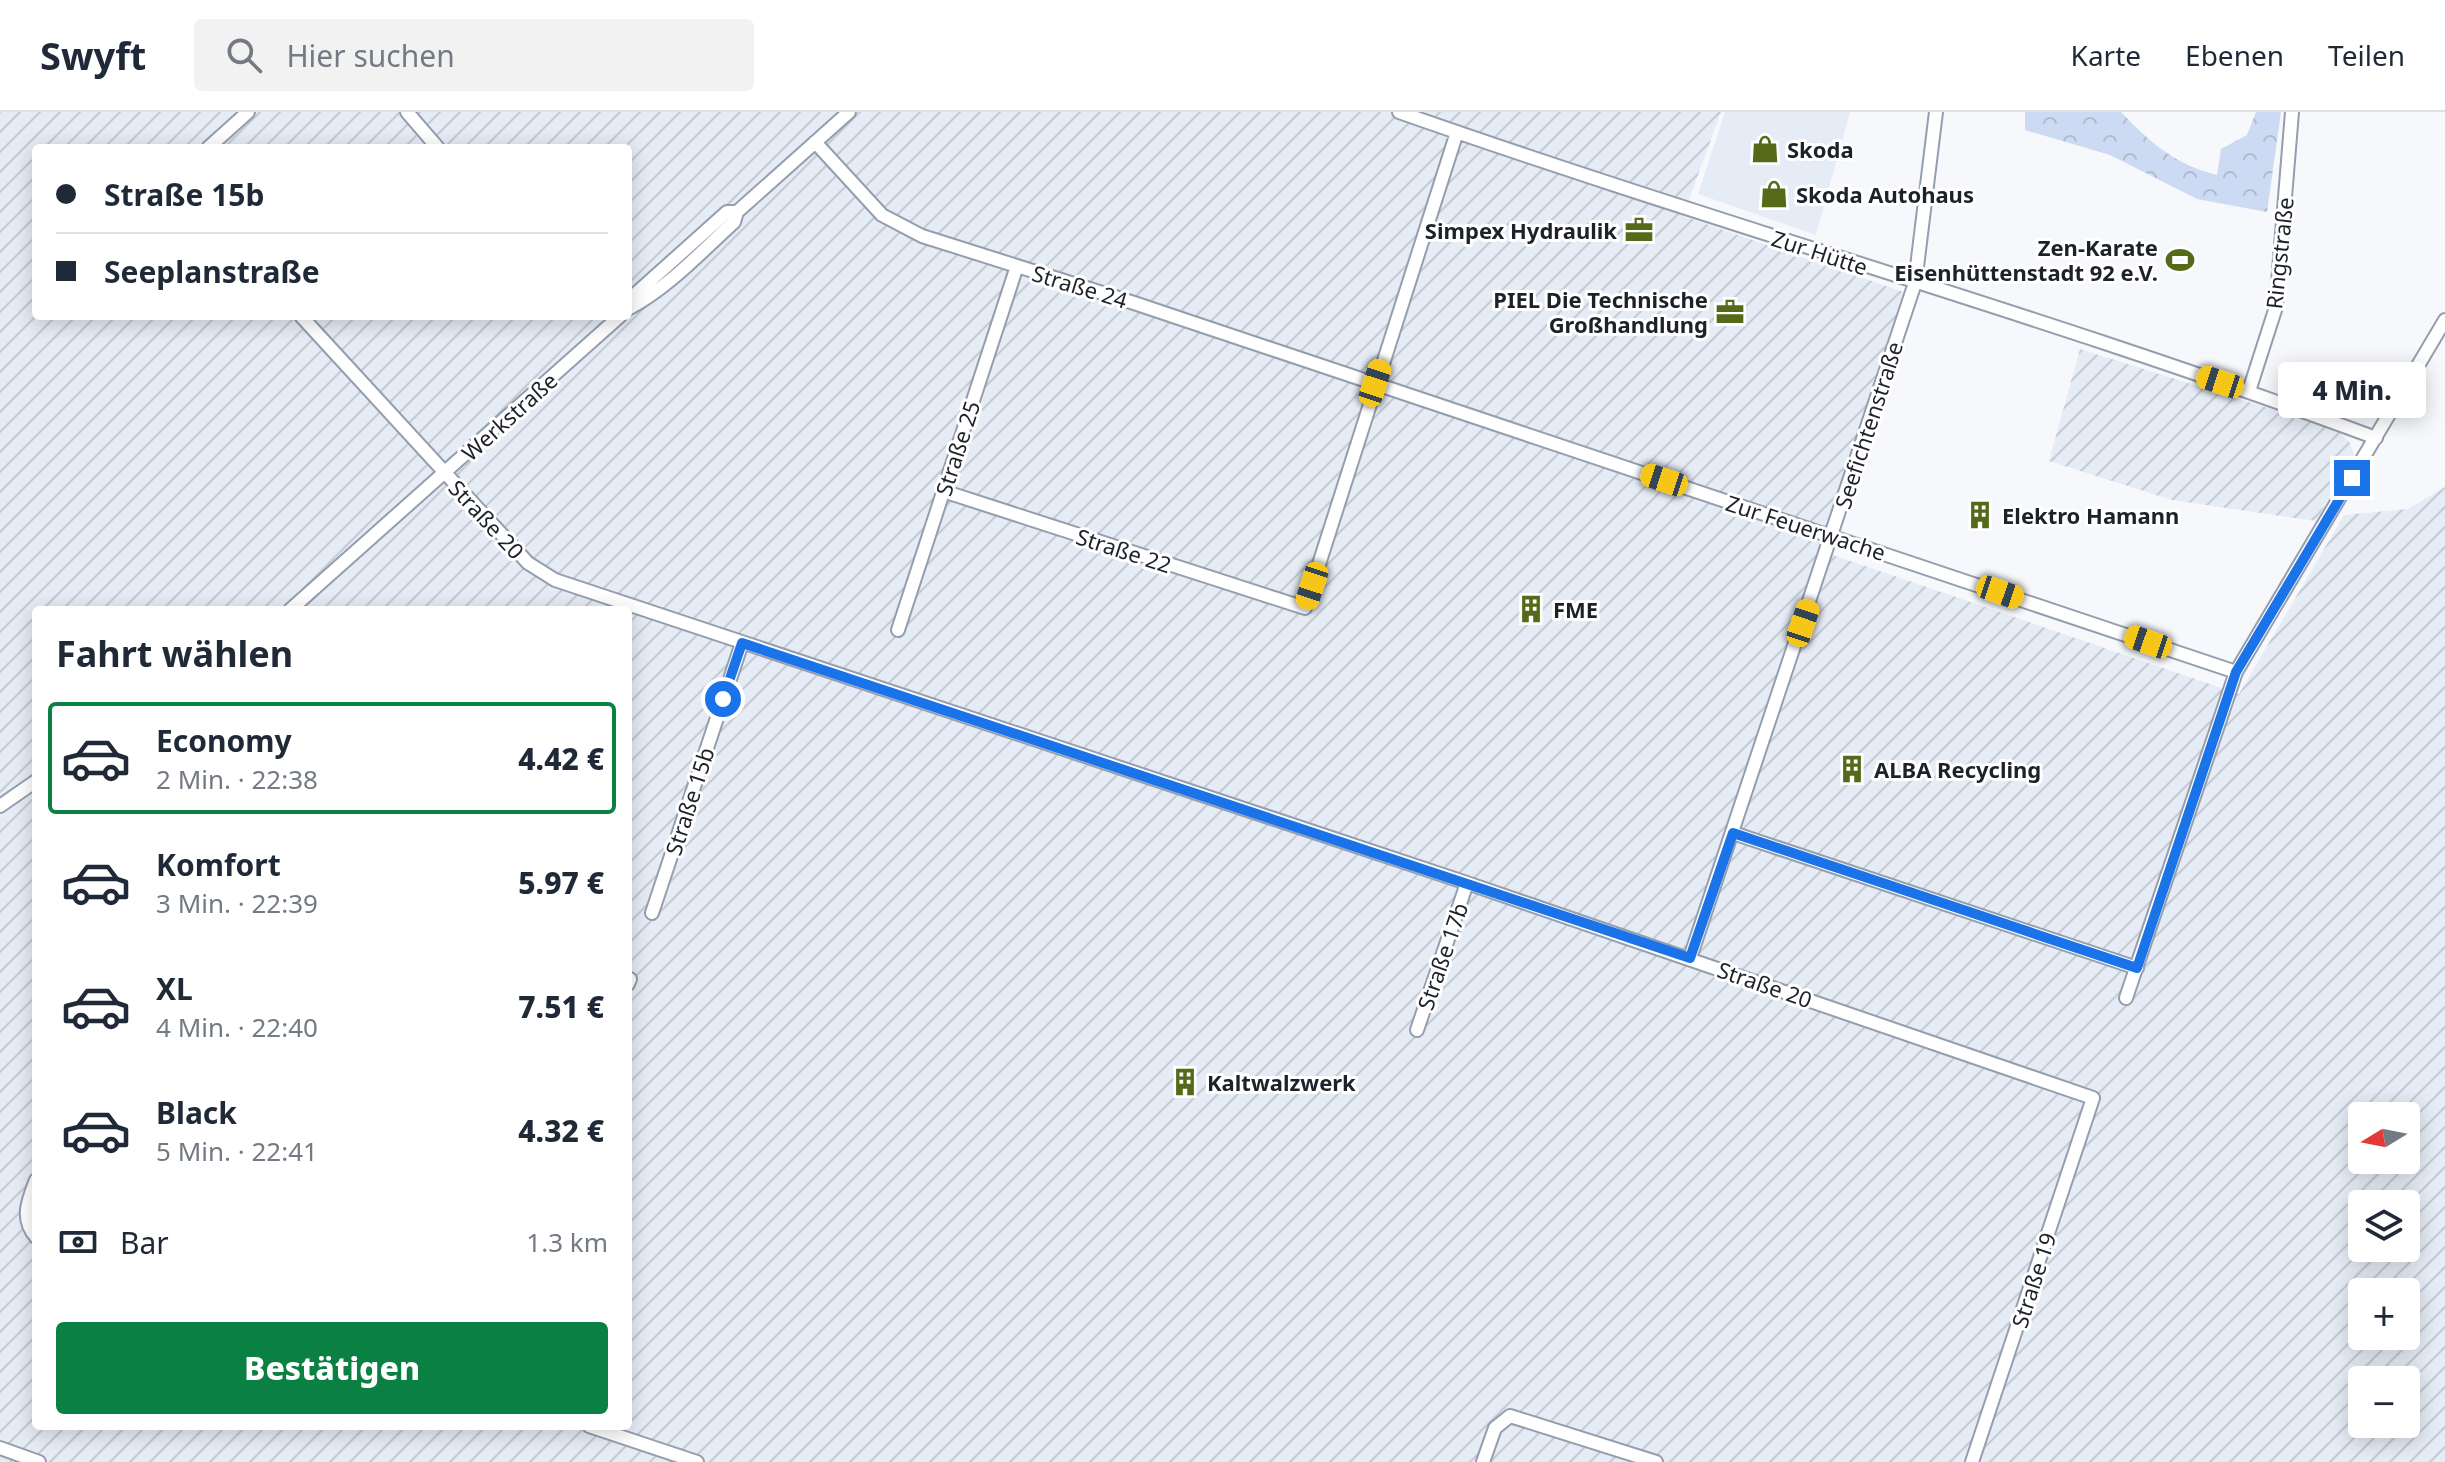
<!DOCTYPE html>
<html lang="de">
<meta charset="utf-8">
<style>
body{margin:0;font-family:"Noto Sans",sans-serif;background:#f2f2f3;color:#1f2937;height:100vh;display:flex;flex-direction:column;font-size:30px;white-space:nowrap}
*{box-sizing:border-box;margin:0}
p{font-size:26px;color:#747a83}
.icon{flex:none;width:44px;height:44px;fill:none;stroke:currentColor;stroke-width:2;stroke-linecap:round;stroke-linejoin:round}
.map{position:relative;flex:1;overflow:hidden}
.details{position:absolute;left:32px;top:494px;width:600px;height:824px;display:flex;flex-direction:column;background:#fff;border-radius:8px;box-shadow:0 4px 20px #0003}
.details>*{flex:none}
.banner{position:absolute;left:32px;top:32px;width:600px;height:176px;border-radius:8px;box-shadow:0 4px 20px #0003;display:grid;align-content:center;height:176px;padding:0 24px;background:#fff}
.needle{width:52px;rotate:260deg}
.tools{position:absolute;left:2348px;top:990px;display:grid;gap:16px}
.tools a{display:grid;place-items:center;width:72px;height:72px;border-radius:8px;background:#fff;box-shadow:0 4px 20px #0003;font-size:40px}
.end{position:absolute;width:36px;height:36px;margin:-18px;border:10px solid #1a73e8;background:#fff;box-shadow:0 0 0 4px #fff}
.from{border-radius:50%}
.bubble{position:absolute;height:56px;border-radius:8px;background:#fff;box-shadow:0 4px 20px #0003;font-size:26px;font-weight:800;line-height:56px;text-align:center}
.car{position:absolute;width:24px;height:48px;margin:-24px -12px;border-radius:10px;box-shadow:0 0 6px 2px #0007;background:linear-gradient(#f5c518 24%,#345 0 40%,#f5c518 0 76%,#345 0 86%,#f5c518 0)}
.banner b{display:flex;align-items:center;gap:28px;height:76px;font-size:30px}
.banner b+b{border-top:2px solid #e0e1e3}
.banner i{width:20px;height:20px;background:#1f2937}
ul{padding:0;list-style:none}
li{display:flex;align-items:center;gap:24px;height:112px;margin:0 16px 12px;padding:0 8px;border:4px solid transparent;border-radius:8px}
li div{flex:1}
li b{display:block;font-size:30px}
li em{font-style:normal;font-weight:800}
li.active{border-color:#0b8043}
li>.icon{width:72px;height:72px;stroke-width:1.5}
h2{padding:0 24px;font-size:36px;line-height:96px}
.pay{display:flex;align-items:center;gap:20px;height:88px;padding:0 24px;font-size:30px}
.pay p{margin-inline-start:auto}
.button{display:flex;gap:16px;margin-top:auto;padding:16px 24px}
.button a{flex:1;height:92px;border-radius:8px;background:#0b8043;color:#fff;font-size:32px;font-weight:800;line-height:92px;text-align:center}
header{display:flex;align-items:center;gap:48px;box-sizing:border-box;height:112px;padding:0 40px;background:#fff;border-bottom:2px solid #e0e1e3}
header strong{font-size:38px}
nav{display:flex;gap:44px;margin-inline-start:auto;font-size:28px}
.search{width:560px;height:72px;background:#f2f2f3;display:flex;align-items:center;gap:20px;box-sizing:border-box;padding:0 28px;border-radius:8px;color:#747a83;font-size:30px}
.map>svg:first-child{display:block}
.built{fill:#e6ecf6}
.industrial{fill:url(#industrial-furrows);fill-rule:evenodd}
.forest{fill:url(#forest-crowns)}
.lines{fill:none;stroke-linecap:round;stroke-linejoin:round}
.street-casing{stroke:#949eaf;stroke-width:16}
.street{stroke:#fff;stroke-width:12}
.route{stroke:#1a73e8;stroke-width:10}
.labels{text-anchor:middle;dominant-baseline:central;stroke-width:6;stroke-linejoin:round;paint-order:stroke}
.poi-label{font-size:22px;font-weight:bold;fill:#1d2128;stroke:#fff;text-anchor:start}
.street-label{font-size:22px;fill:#1d2128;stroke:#fff}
</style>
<header>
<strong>Swyft</strong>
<div class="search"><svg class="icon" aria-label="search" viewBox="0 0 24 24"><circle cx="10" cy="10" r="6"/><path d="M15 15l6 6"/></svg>Hier suchen</div>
<nav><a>Karte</a><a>Ebenen</a><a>Teilen</a></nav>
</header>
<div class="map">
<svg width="2445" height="1350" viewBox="0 0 2445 1350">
<defs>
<pattern id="industrial-furrows" width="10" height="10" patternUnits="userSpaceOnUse" patternTransform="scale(2)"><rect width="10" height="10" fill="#e6ecf6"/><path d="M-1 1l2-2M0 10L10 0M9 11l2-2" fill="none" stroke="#c5cad3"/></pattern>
<pattern id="forest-crowns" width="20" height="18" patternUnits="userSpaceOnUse" patternTransform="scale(2)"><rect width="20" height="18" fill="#cddaf3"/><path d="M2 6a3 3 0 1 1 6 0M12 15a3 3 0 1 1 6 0" fill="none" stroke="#b0bbd0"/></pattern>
</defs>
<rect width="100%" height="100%" fill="#f6f8fc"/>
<path class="built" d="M1725,0H1850L1816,123L1698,82Z"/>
<path class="industrial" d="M0,0H1721L1683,104L1918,185L1830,442L2239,582L2344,403L2408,397L2445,375V1350H0ZM36,36H628V204H36ZM36,498H628V1314H36ZM2362,1004H2406V1048H2362ZM2362,1092H2406V1136H2362ZM2362,1180H2406V1224H2362ZM2362,1268H2406V1312H2362Z
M2080,237L2337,318L2350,331L2354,342L2316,409L2172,388L2049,349Z"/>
<path class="forest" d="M2025,0H2121C2151,31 2174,52 2217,63L2221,37L2247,23L2256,0H2281L2267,100L2197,87L2110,43L2025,18Z"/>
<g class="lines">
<defs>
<path id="street" d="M407,0L438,36
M1399,0C1723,114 2054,206 2376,326
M815,30L882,103L922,124L1134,191L2236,560
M208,36L248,0
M630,195L632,185L727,100H737
M628,197C668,176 701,140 734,110L737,100L849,0
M301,204L528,451L555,468L1467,771L2093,986L1972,1350
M2249,279L2276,195L2292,0
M943,379L1305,496L1457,20
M290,498L620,204
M898,518L1017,154
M0,694L36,669
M1733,721L2137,856
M652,801L742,531
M1690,846L1915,171L1936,0
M628,872L630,867
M2126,886L2236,560L2445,208
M1417,918L1467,771
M36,1068C28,1089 20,1106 36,1125
M589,1314L697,1350
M0,1336L39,1350
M1483,1350L1495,1316L1510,1304L1656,1350"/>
</defs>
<use href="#street" class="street-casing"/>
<use href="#street" class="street"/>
</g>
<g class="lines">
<path class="route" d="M723,587L742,531L1690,846L1733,721L2137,856L2236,560L2352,366"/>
</g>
<defs>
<symbol id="shop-bare" viewBox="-9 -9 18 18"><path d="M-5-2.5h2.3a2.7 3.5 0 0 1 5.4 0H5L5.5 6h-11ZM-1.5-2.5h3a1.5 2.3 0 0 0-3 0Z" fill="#546a19" stroke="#fff" stroke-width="2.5" paint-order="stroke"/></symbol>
<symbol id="office-bare" viewBox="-9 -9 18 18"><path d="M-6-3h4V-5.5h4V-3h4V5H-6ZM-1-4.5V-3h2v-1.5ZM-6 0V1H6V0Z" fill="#546a19" stroke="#fff" stroke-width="2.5" paint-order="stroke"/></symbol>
<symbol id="stadium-bare" viewBox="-9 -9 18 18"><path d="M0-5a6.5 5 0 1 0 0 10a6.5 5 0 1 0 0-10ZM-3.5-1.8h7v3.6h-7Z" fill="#546a19" stroke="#fff" stroke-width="2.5" paint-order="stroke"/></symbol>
<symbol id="building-bare" viewBox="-9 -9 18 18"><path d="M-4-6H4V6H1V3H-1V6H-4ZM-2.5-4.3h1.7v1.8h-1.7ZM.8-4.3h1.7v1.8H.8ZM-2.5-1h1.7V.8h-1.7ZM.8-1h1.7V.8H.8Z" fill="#546a19" stroke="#fff" stroke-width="2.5" paint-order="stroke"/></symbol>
</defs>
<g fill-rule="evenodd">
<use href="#shop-bare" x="1745" y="17" width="40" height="40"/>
<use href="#shop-bare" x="1754" y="62" width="40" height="40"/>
<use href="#office-bare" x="1619" y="98" width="40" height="40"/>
<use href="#stadium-bare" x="2160" y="128" width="40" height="40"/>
<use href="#office-bare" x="1710" y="180" width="40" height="40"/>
<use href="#building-bare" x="1960" y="383" width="40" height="40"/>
<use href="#building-bare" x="1511" y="477" width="40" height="40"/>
<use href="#building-bare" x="1832" y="637" width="40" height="40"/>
<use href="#building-bare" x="1165" y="950" width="40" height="40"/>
</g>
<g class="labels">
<g class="poi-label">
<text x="1787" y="37">Skoda</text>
<text x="1796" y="82">Skoda Autohaus</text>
<text x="1617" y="118" text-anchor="end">Simpex Hydraulik</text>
<text x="2158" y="135" text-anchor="end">Zen-Karate<tspan x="2158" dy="25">Eisenhüttenstadt 92 e.V.</tspan></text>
<text x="1708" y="187" text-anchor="end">PIEL Die Technische<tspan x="1708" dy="25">Großhandlung</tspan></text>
<text x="2002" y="403">Elektro Hamann</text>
<text x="1553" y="497">FME</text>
<text x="1874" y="657">ALBA Recycling</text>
<text x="1207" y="970">Kaltwalzwerk</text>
</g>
<g class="street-label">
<text transform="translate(1820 140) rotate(18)">Zur Hütte</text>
<text transform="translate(2279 141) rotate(-84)">Ringstraße</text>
<text transform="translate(1080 174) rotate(17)">Straße 24</text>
<text transform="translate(509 304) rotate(-42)">Werkstraße</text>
<text transform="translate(1868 313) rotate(-72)">Seefichtenstraße</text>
<text transform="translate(957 336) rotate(-72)">Straße 25</text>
<text transform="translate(487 407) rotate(47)">Straße 20</text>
<text transform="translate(1806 415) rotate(18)">Zur Feuerwache</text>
<text transform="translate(1124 438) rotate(18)">Straße 22</text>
<text transform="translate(689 689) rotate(-72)">Straße 15b</text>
<text transform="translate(1442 844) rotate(-71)">Straße 17b</text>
<text transform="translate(1765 872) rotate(19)">Straße 20</text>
<text transform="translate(2033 1168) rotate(-72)">Straße 19</text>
</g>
</g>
</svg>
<div class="tools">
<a><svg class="needle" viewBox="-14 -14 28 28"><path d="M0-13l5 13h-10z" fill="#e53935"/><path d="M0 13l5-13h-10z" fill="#747a83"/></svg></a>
<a><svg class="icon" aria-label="layers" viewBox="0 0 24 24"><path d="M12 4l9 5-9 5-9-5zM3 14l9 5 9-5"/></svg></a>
<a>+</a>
<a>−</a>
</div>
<i class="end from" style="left:723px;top:587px"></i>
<i class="end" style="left:2352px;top:366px"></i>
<div class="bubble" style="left:2278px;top:250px;width:148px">4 Min.</div>
<i class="car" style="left:2220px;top:270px;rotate:288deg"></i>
<i class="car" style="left:1375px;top:271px;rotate:18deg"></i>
<i class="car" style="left:1664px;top:368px;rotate:288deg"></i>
<i class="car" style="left:1312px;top:474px;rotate:198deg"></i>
<i class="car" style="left:2000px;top:480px;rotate:109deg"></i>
<i class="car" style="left:1803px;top:511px;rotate:19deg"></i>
<i class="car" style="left:2148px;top:530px;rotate:289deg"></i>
<div class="banner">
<b><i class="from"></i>Straße 15b</b>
<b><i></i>Seeplanstraße</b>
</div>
<section class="details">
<h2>Fahrt wählen</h2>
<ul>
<li class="active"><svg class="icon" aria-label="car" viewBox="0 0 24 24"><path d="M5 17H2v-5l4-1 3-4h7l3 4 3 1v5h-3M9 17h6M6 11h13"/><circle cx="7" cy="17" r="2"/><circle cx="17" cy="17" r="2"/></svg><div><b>Economy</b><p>2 Min. · 22:38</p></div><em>4.42 €</em></li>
<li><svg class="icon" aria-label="car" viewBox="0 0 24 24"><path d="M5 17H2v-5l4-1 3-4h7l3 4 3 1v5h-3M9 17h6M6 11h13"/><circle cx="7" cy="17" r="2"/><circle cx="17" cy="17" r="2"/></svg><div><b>Komfort</b><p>3 Min. · 22:39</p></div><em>5.97 €</em></li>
<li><svg class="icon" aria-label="car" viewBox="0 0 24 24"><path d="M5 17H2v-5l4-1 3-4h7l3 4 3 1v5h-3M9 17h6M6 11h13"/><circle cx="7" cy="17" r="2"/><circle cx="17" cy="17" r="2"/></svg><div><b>XL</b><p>4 Min. · 22:40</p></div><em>7.51 €</em></li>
<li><svg class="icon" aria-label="car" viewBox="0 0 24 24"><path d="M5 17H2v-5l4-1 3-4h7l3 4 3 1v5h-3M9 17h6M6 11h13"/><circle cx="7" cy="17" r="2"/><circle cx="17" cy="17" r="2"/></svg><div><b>Black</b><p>5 Min. · 22:41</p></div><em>4.32 €</em></li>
</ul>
<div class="pay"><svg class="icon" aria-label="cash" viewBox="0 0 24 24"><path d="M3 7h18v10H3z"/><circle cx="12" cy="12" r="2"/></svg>Bar<p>1.3 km</p></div>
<div class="button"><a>Bestätigen</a></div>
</section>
</div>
